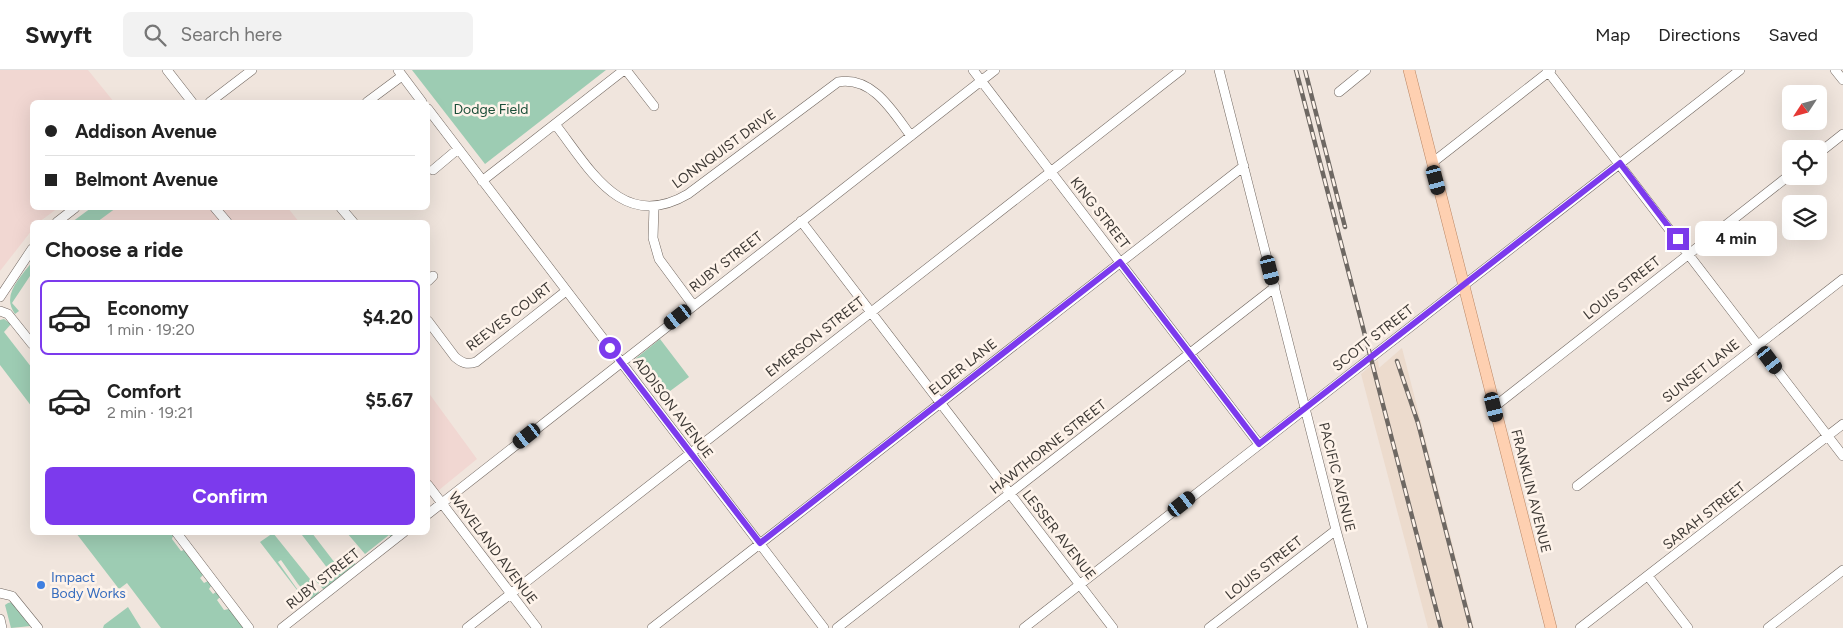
<!DOCTYPE html>
<meta charset="utf-8">
<style>
body{margin:0;font-family:Figtree,sans-serif;background:#f2f2f2;color:#222;height:100vh;display:flex;flex-direction:column;font-size:19px;white-space:nowrap}
*{box-sizing:border-box;margin:0}
p{font-size:16px;color:#767676}
.icon{flex:none;width:28px;height:28px;fill:none;stroke:currentColor;stroke-width:2;stroke-linecap:round;stroke-linejoin:round}
.map{position:relative;flex:1;overflow:hidden}
.sheet{position:absolute;left:30px;top:150px;width:400px;height:315px;display:flex;flex-direction:column;background:#fff;border-radius:8px;box-shadow:0 5px 20px #0002}
.sheet>*{flex:none}
.guide{position:absolute;left:30px;top:30px;width:400px;height:110px;border-radius:8px;box-shadow:0 5px 20px #0002;display:grid;align-content:center;height:110px;padding:0 15px;background:#fff}
.needle{width:32px;rotate:234deg}
.buttons{position:absolute;left:1782px;top:15px;display:grid;gap:10px}
.buttons a{display:grid;place-items:center;width:45px;height:45px;border-radius:8px;background:#fff;box-shadow:0 5px 20px #0002;font-size:25px}
.end{position:absolute;width:22px;height:22px;margin:-11px;border:6px solid #7c3aed;background:#fff;box-shadow:0 0 0 2px #fff}
.from{border-radius:50%}
.bubble{position:absolute;height:35px;border-radius:8px;background:#fff;box-shadow:0 5px 20px #0002;font-size:16px;font-weight:700;line-height:35px;text-align:center}
.car{position:absolute;width:15px;height:30px;margin:-15px -8px;border-radius:6px;box-shadow:0 0 4px 1px #0007;background:linear-gradient(#222 24%,#8ab4d8 0 40%,#222 0 76%,#8ab4d8 0 86%,#222 0)}
.guide b{display:flex;align-items:center;gap:18px;height:48px;font-size:19px}
.guide b+b{border-top:1px solid #e0e0e0}
.guide i{width:12px;height:12px;background:#222}
ul{padding:0;list-style:none}
li{display:flex;align-items:center;gap:15px;height:75px;margin:0 10px 8px;padding:0 5px;border:2px solid transparent;border-radius:8px}
li div{flex:1}
li b{display:block;font-size:19px}
li em{font-style:normal;font-weight:700}
li.selected{border-color:#7c3aed}
li>.icon{width:45px;height:45px;stroke-width:1.5}
h2{padding:0 15px;font-size:22px;line-height:60px}
.button{display:flex;gap:10px;margin-top:auto;padding:10px 15px}
.button a{flex:1;height:58px;border-radius:8px;background:#7c3aed;color:#fff;font-size:20px;font-weight:700;line-height:58px;text-align:center}
header{display:flex;align-items:center;gap:30px;box-sizing:border-box;height:70px;padding:0 25px;background:#fff;border-bottom:1px solid #e0e0e0}
header strong{font-size:24px}
nav{display:flex;gap:28px;margin-inline-start:auto;font-size:18px}
.search{width:350px;height:45px;background:#f2f2f2;display:flex;align-items:center;gap:12px;box-sizing:border-box;padding:0 18px;border-radius:8px;color:#767676;font-size:19px}
.map>svg:first-child{display:block}
.built{fill:#ecdbcd}
.industrial{fill:#f1d7d2}
.green{fill:#9dccb3}
.lines{fill:none;stroke-linecap:round;stroke-linejoin:round}
.minor-casing{stroke:#716760;stroke-width:10}
.major-casing{stroke:#ba8664;stroke-width:12}
.minor{stroke:#fff;stroke-width:9}
.major{stroke:#fed0b1;stroke-width:11}
.rail-casing{stroke:#6e6863;stroke-width:4.5}
.rail{stroke:#fef3ea;stroke-width:2.5;stroke-dasharray:8;stroke-linecap:butt}
.route{stroke:#7c3aed;stroke-width:6}
.shop-dot{fill:#3f7fe0;stroke:#fef3ea;stroke-width:2}
.labels{text-anchor:middle;dominant-baseline:central;stroke-width:5;stroke-linejoin:round;paint-order:stroke}
.park-label{font-size:14px;fill:#1a4e38;stroke:#fef3ea}
.street-label{font-size:14px;fill:#3d3935;stroke:#fef3ea}
.shop-label{font-size:14px;fill:#366cbe;stroke:#fef3ea;text-anchor:start}
</style>
<header>
<strong>Swyft</strong>
<div class="search"><svg class="icon" aria-label="search" viewBox="0 0 24 24"><circle cx="10" cy="10" r="6"/><path d="M15 15l6 6"/></svg>Search here</div>
<nav><a>Map</a><a>Directions</a><a>Saved</a></nav>
</header>
<div class="map">
<svg width="1843" height="558" viewBox="0 0 1843 558">
<rect width="100%" height="100%" fill="#f0e5dd"/>
<path class="built" d="M1402,278L1439,422L1474,558H1428L1361,304L1378,290L1379,298Z"/>
<path class="industrial" d="M0,0H88L114,32H32V138H58L39,152H32V160L0,201Z
M107,138H288L299,152H88Z
M428,322L477,389L428,429Z"/>
<path class="green" d="M412,0H606L485,94Z
M91,138H116L97,152H72Z
M32,192V203L12,233L19,241L15,244C1,225 20,208 32,192Z
M4,249L11,254L4,262L32,298V337L0,295V250Z
M660,269L689,307L662,327L634,290Z
M360,462L397,463L391,467L389,465L365,484L347,463H356L357,464Z
M76,463H170L173,466L172,469L181,481L184,480L203,505L200,508L204,513L208,511L211,516L209,519L213,524L216,522L220,527L217,530L224,540L229,539L244,558H161L127,513L119,519Z
M273,463L318,519L319,524L312,530L298,514L281,490L278,492L307,533L260,472Z
M306,463H312L335,493L349,483L356,495L324,520L315,510L328,499L302,465Z
M12,532L31,556L11,558L5,535L8,533Z
M128,537L141,558H103L104,555Z"/>
<g class="lines">
<defs>
<path id="minor" d="M167,0L192,32
M398,0L422,32
M626,0L654,36
M973,0L1259,374
M1219,0L1336,460L1363,558
M1547,0L1843,386
M1835,0L1843,10
M1339,22L1366,0
M210,32L252,0
M367,32L402,6
M428,39L824,558
M555,54C590,99 622,163 688,124L838,12C873,6 893,42 911,66
M1819,83L1843,64
M1432,93L1551,0
M433,100L458,79
M482,111L624,0
M654,137L653,168L659,189L693,235
M215,138L227,152
M341,138L353,152
M801,151L1113,558
M57,152L75,138
M428,211L433,206
M0,227L32,179
M0,241L8,244L32,274
M428,251L455,287C462,293 467,295 476,292L566,221
M1494,337L1791,104
M428,415L537,558
M1577,416L1843,209
M428,444L995,0
M176,462L249,558
M1648,506L1688,558
M0,523L12,526L38,558
M0,549L2,558
M282,558L404,462
M467,558L1181,0
M652,558L1244,96
M837,558L1275,217
M1024,558L1740,0
M1209,558L1336,460
M1580,558L1843,354
M1768,558L1843,500"/>
<path id="major" d="M1409,0L1551,558"/>
</defs>
<use href="#minor" class="minor-casing"/>
<use href="#major" class="major-casing"/>
<use href="#minor" class="minor"/>
<use href="#major" class="major"/>
<defs>
<path id="rail" d="M1296,0L1441,558
M1305,0L1345,157
M1397,291L1418,353L1471,558"/>
</defs>
<use href="#rail" class="rail-casing"/>
<use href="#rail" class="rail"/>
</g>
<g class="lines">
<path class="route" d="M610,278L760,473L1120,192L1259,374L1620,93L1678,169"/>
</g>
<circle class="shop-dot" cx="41" cy="515" r="5"/>
<g class="labels">
<g class="park-label">
<text x="491" y="39">Dodge Field</text>
</g>
<g class="street-label">
<text transform="translate(724 79) rotate(-36)">LONNQUIST DRIVE</text>
<text transform="translate(1100 143) rotate(52)">KING STREET</text>
<text transform="translate(726 192) rotate(-38)">RUBY STREET</text>
<text transform="translate(1622 218) rotate(-38)">LOUIS STREET</text>
<text transform="translate(509 247) rotate(-37)">REEVES COURT</text>
<text transform="translate(815 267) rotate(-38)">EMERSON STREET</text>
<text transform="translate(1373 268) rotate(-38)">SCOTT STREET</text>
<text transform="translate(963 297) rotate(-38)">ELDER LANE</text>
<text transform="translate(1701 301) rotate(-38)">SUNSET LANE</text>
<text transform="translate(673 338) rotate(53)">ADDISON AVENUE</text>
<text transform="translate(1048 377) rotate(-38)">HAWTHORNE STREET</text>
<text transform="translate(1337 407) rotate(76)">PACIFIC AVENUE</text>
<text transform="translate(1531 421) rotate(76)">FRANKLIN AVENUE</text>
<text transform="translate(1704 446) rotate(-38)">SARAH STREET</text>
<text transform="translate(1059 465) rotate(52)">LESSER AVENUE</text>
<text transform="translate(493 478) rotate(53)">WAVELAND AVENUE</text>
<text transform="translate(1264 498) rotate(-38)">LOUIS STREET</text>
<text transform="translate(323 509) rotate(-38)">RUBY STREET</text>
</g>
<g class="shop-label">
<text x="51" y="507">Impact<tspan x="51" dy="16">Body Works</tspan></text>
</g>
</g>
</svg>
<div class="buttons">
<a><svg class="needle" viewBox="-14 -14 28 28"><path d="M0-13l5 13h-10z" fill="#e53935"/><path d="M0 13l5-13h-10z" fill="#767676"/></svg></a>
<a><svg class="icon" aria-label="locate" viewBox="0 0 24 24"><circle cx="12" cy="12" r="6"/><path d="M12 2v4M12 18v4M2 12h4M18 12h4"/></svg></a>
<a><svg class="icon" aria-label="layers" viewBox="0 0 24 24"><path d="M12 4l9 5-9 5-9-5zM3 14l9 5 9-5"/></svg></a>
</div>
<i class="end from" style="left:610px;top:278px"></i>
<i class="end" style="left:1678px;top:169px"></i>
<div class="bubble" style="left:1695px;top:151px;width:82px">4 min</div>
<i class="car" style="left:1436px;top:110px;rotate:165deg"></i>
<i class="car" style="left:1270px;top:200px;rotate:166deg"></i>
<i class="car" style="left:678px;top:247px;rotate:232deg"></i>
<i class="car" style="left:1770px;top:290px;rotate:143deg"></i>
<i class="car" style="left:1494px;top:337px;rotate:166deg"></i>
<i class="car" style="left:527px;top:366px;rotate:232deg"></i>
<i class="car" style="left:1182px;top:434px;rotate:52deg"></i>
<div class="guide">
<b><i class="from"></i>Addison Avenue</b>
<b><i></i>Belmont Avenue</b>
</div>
<section class="sheet">
<h2>Choose a ride</h2>
<ul>
<li class="selected"><svg class="icon" aria-label="car" viewBox="0 0 24 24"><path d="M5 17H2v-5l4-1 3-4h7l3 4 3 1v5h-3M9 17h6M6 11h13"/><circle cx="7" cy="17" r="2"/><circle cx="17" cy="17" r="2"/></svg><div><b>Economy</b><p>1 min · 19:20</p></div><em>$4.20</em></li>
<li><svg class="icon" aria-label="car" viewBox="0 0 24 24"><path d="M5 17H2v-5l4-1 3-4h7l3 4 3 1v5h-3M9 17h6M6 11h13"/><circle cx="7" cy="17" r="2"/><circle cx="17" cy="17" r="2"/></svg><div><b>Comfort</b><p>2 min · 19:21</p></div><em>$5.67</em></li>
</ul>
<div class="button"><a>Confirm</a></div>
</section>
</div>
